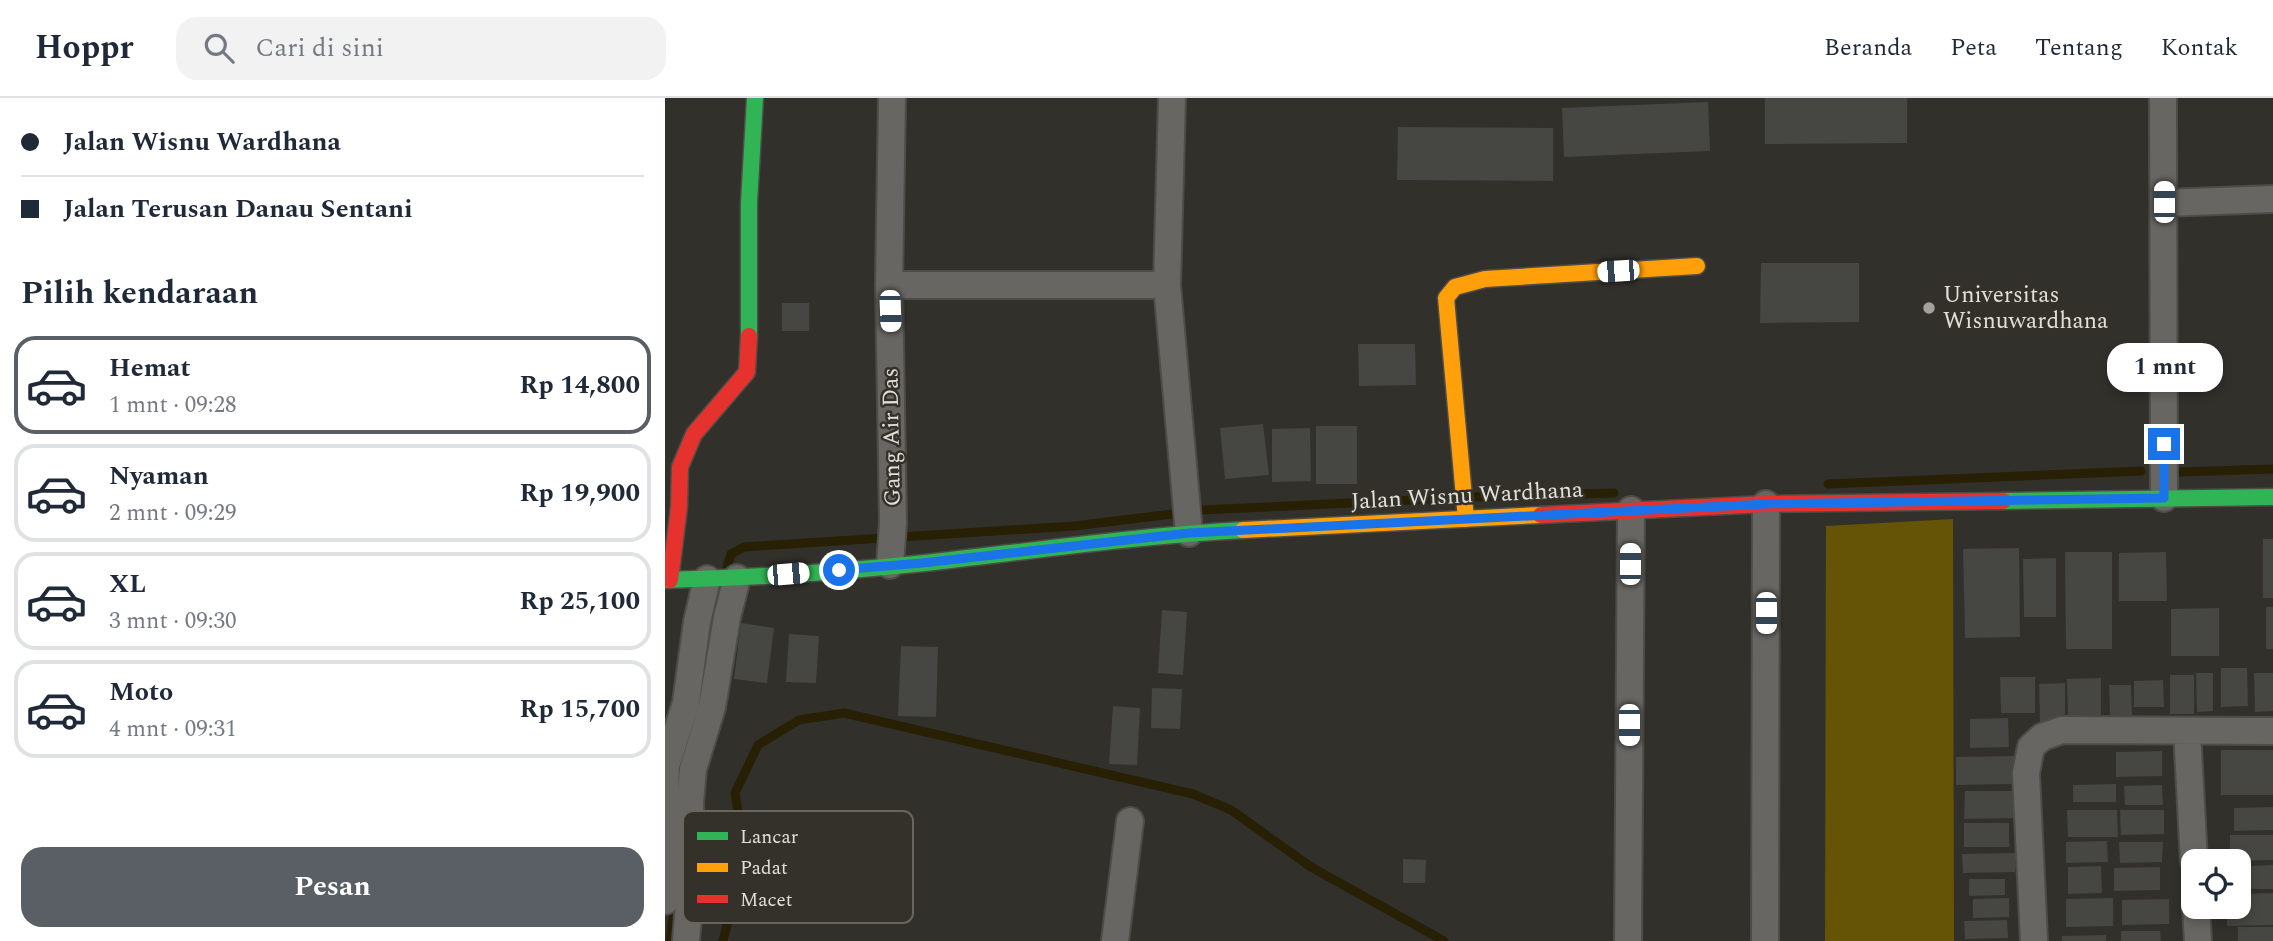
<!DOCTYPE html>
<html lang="id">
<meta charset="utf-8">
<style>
body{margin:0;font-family:Spectral,serif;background:#f2f2f3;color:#1f2937;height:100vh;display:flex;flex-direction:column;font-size:26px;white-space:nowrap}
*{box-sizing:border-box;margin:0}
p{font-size:23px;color:#747a83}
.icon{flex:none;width:38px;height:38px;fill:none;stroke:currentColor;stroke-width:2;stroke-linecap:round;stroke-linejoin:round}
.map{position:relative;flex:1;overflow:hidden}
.details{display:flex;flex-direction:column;background:#fff;width:665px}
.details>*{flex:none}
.hud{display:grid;align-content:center;height:154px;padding:0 21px;background:#fff}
.tools{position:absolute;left:1516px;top:751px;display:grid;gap:14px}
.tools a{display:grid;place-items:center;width:70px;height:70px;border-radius:14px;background:#fff;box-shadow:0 4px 10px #0003;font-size:35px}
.end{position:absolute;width:32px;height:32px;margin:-16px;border:9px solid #1a73e8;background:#fff;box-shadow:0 0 0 4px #fff}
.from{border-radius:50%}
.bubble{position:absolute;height:49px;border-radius:21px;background:#fff;box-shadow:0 4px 10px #0003;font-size:23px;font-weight:700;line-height:49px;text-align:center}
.car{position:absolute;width:21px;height:42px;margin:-21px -10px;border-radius:9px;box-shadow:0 0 5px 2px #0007;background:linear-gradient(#fff 24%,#345 0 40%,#fff 0 76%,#345 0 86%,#fff 0)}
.hud b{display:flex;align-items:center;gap:24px;height:66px;font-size:26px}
.hud b+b{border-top:2px solid #e0e1e3}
.hud i{width:18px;height:18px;background:#1f2937}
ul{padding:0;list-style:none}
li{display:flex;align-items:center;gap:21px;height:98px;margin:0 14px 10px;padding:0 7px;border:4px solid #e0e1e3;border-radius:21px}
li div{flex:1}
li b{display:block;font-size:26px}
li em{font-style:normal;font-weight:700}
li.active{border-color:#5a5f65}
li>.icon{width:63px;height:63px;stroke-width:1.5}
h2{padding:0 21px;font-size:32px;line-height:84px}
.primary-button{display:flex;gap:14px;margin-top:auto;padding:14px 21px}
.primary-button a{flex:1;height:80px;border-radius:21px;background:#5a5f65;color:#fff;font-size:28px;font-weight:700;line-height:80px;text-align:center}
header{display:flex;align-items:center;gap:42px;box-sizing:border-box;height:98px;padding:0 35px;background:#fff;border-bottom:2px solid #e0e1e3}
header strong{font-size:33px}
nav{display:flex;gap:38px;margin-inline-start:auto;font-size:24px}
.search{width:490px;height:63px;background:#f2f2f3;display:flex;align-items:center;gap:18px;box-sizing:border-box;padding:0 24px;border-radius:21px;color:#747a83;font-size:26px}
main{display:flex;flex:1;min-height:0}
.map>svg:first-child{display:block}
.green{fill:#655406}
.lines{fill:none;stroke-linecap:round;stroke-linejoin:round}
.stream{stroke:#272004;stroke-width:9}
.building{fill:#464642}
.street-casing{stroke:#4d4c47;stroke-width:30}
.fast-casing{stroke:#4d4c47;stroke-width:19}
.slow-casing{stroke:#4d4c47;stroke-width:19}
.jam-casing{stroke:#4d4c47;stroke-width:19}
.street{stroke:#676662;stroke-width:26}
.fast{stroke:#30b455;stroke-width:16}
.slow{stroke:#ff9f0a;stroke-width:16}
.jam{stroke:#e5322d;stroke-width:16}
.route{stroke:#1a73e8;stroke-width:9}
.poi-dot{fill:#a3a29d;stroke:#333129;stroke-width:2.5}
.labels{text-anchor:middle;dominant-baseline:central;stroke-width:5;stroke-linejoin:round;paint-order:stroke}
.poi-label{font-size:23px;fill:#e1dfda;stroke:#333129;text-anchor:start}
.street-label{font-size:23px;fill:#e1dfda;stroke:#333129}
.key{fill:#333129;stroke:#67655e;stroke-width:2}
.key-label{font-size:19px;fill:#e1dfda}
</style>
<header>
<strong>Hoppr</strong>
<div class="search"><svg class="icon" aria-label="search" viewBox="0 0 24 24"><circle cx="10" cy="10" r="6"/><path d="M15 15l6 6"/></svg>Cari di sini</div>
<nav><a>Beranda</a><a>Peta</a><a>Tentang</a><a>Kontak</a></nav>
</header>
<main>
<section class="details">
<div class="hud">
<b><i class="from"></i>Jalan Wisnu Wardhana</b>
<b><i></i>Jalan Terusan Danau Sentani</b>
</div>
<h2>Pilih kendaraan</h2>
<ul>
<li class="active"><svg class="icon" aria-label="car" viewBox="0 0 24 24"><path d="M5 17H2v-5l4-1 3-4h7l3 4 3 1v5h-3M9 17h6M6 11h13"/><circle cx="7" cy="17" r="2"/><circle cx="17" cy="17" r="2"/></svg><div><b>Hemat</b><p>1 mnt · 09:28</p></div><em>Rp 14,800</em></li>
<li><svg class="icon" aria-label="car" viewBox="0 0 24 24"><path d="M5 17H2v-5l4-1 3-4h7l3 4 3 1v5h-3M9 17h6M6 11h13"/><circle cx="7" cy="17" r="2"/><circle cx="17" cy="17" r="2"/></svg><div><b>Nyaman</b><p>2 mnt · 09:29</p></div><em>Rp 19,900</em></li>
<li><svg class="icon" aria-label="car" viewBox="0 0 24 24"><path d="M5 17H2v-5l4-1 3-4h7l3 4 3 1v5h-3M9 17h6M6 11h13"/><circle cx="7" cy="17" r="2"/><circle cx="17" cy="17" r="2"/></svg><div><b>XL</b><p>3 mnt · 09:30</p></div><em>Rp 25,100</em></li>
<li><svg class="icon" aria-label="car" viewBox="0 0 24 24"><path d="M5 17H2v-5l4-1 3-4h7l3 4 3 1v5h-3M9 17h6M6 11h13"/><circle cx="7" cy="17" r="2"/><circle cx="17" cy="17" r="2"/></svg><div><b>Moto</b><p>4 mnt · 09:31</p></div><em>Rp 15,700</em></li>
</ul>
<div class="primary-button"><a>Pesan</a></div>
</section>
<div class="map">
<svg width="1608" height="843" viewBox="0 0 1608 843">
<rect width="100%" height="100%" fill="#31302b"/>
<path class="green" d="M1288,421L1289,843H1160L1161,428Z"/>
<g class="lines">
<path class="stream" d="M1515,374L1608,371
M1163,386L1476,373
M809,399L949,395
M537,412L792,400
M61,473L66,456L79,449L409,428L507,416
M38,568L49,524
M5,843L10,803
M58,843L71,792L81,764L70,695L93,647L134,622L179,615L528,696L566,712L646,769L779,843"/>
</g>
<path class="building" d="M1100,0H1242V45L1100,46Z
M1043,4L1045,53L899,59L897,10Z
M733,29L888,30V83L732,82Z
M1096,165H1194V224L1095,225Z
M117,205H144V233H117Z
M693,246H750L751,287L694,288Z
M598,326L604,377L560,381L555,330Z
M651,328H692V386H651Z
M645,330L646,383L607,384V331Z
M1598,441H1608V500H1598Z
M1354,450L1355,539L1300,540L1298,451Z
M1400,454H1447V551H1401Z
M1501,454L1502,503H1454V455Z
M1391,460V519H1359L1358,461Z
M1601,509H1608V551H1601Z
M1554,510V558H1506V511Z
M497,512L522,514L518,577L493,575Z
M76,525L109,530L102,585L69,581Z
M124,536L154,538L151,585L121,584Z
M236,548L273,549L271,619L233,618Z
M1556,570H1582L1583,608L1556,609Z
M1531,575H1548V613L1532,614Z
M1589,575H1608V613L1590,614Z
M1505,577H1529V616H1505Z
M1335,579H1370V615H1336Z
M1436,580V617H1403L1402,581Z
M1498,582L1499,609H1469V583Z
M1400,585V623L1375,624L1374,586Z
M1444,587H1466L1467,617L1445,618Z
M487,590L517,591L515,631L486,630Z
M448,608L475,610L472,667L444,666Z
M1343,620L1344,649L1305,650V621Z
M1556,652H1608V697H1556Z
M1497,653V678L1451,679V654Z
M1349,658V686L1291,687V659Z
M1451,686V704H1408V687Z
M1497,687L1498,707H1460L1459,688Z
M1300,693H1350L1351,720L1299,721Z
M1608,709V732L1569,733V710Z
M1402,712H1452L1453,739H1403Z
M1455,712H1499V736L1456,737Z
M1299,725H1344V749H1299Z
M1565,737H1608V762L1565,763Z
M1442,743L1443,764L1401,765V744Z
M1454,744H1498L1497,764L1455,765Z
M1350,755V774L1298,775L1297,756Z
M738,761L761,762L760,785H738Z
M1608,767V791H1583V768Z
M1436,768L1437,795L1403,796V769Z
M1495,769V792L1449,793V770Z
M1304,781H1340V797L1304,798Z
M1608,795V827L1562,828V808H1573V796Z
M1344,800V819L1308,820V801Z
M1448,800V828L1401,829V801Z
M1504,801V826L1457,827V802Z
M1342,822L1343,840L1300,841L1299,823Z
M1573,829H1608V843H1573Z
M1456,833H1495L1496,843H1456Z
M1441,837V843H1397V838Z"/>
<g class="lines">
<defs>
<path id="street" d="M507,0L502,187L524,435
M1498,0L1499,400
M1499,105L1608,101
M224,187H502
M225,467L228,425L224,187L227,0
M1522,633L1529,763
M0,803L4,775V729L0,691L1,668L21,605L32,524L42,481
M1531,808L1533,843
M21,843L24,806L26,751L25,704L28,671L47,609L62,519L72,480
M450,843L465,723
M963,843L966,412
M1100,843L1101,406
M1369,843L1361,675L1366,649L1377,639L1397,632L1608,633"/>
<path id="fast" d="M84,238V105L90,0
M1338,403L1608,399
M0,482C87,480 174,474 260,465C366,453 471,438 578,432"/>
<path id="slow" d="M801,421L781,200L790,189L820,181L1032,168
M578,432L876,417"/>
<path id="jam" d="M876,417L1101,406L1338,403
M5,482L14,409L15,369L29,336L82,274L84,238"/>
</defs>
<use href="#street" class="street-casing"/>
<use href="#fast" class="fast-casing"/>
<use href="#slow" class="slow-casing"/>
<use href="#jam" class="jam-casing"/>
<use href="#street" class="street"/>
<use href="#fast" class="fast"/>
<use href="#slow" class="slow"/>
<use href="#jam" class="jam"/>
</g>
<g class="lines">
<path class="route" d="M174,472L257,465L524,435L1101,406L1499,400V346"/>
</g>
<circle class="poi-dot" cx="1264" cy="210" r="7"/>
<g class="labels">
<g class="poi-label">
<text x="1278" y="197">Universitas<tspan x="1278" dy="26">Wisnuwardhana</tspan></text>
</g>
<g class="street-label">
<text transform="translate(227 339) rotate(-91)">Gang Air Das</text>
<text transform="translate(802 398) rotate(-3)">Jalan Wisnu Wardhana</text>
</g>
</g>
<rect x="18" y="713" width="230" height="112" rx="10" class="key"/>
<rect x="32" y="734" width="31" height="8" fill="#30b455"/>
<rect x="32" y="765" width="31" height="9" fill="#ff9f0a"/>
<rect x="32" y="797" width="31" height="8" fill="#e5322d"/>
<g class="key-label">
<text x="75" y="745">Lancar</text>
<text x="75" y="776">Padat</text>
<text x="75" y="808">Macet</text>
</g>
</svg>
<div class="tools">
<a><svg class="icon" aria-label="locate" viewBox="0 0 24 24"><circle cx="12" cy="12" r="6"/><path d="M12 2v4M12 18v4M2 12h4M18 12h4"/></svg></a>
</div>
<i class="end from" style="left:174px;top:472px"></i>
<i class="end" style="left:1499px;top:346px"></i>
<div class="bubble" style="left:1442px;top:245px;width:116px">1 mnt</div>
<i class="car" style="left:1499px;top:104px;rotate:0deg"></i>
<i class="car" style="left:953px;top:173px;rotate:266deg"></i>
<i class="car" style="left:225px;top:213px;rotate:178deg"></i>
<i class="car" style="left:965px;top:466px;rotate:0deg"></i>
<i class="car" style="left:123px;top:476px;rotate:85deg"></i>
<i class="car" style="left:1101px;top:515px;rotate:180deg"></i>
<i class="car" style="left:964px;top:627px;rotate:180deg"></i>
</div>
</main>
